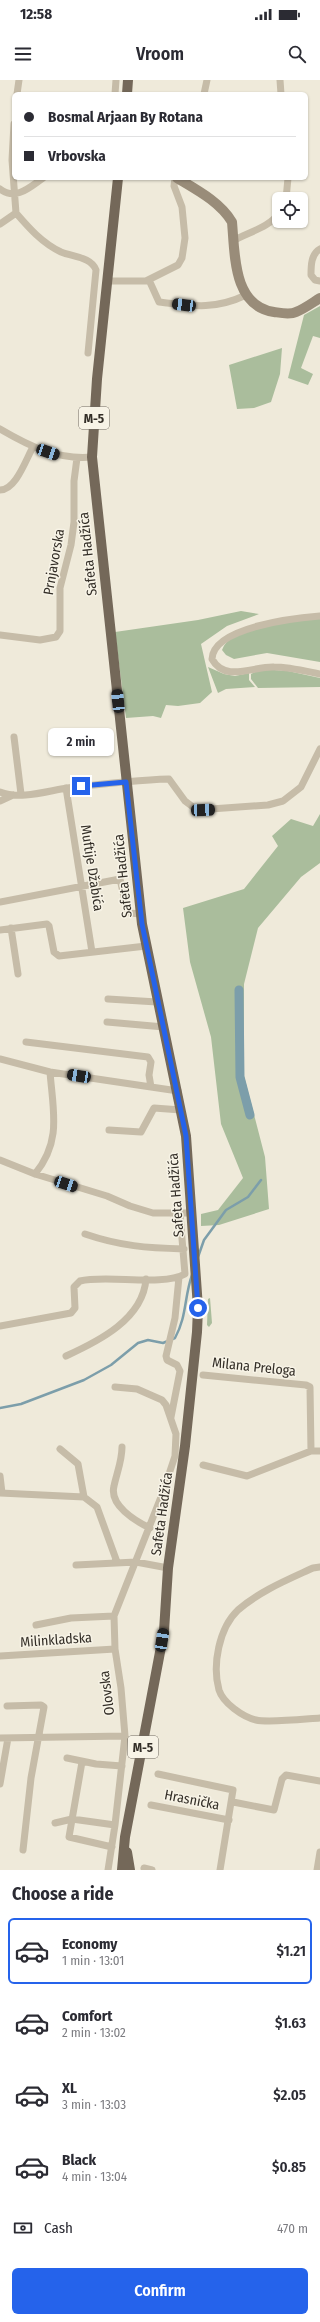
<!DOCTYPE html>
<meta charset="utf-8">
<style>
body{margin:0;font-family:"Fira Sans Condensed",sans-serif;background:#f7f7f7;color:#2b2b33;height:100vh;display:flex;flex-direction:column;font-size:15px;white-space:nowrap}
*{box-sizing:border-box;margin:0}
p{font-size:13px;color:#7c7c81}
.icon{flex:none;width:22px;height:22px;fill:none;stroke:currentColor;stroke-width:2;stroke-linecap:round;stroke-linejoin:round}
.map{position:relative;height:1790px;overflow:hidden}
.panel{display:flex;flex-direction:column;background:#fff;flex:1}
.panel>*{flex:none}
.top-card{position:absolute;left:12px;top:12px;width:296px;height:88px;border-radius:6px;box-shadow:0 1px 3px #0004;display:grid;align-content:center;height:88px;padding:0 12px;background:#fff}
.controls{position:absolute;left:272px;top:112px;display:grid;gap:8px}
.controls a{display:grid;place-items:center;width:36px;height:36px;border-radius:6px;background:#fff;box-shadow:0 1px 3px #0004;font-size:20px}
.end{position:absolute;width:18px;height:18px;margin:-9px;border:5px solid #2563eb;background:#fff;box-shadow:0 0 0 2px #fff}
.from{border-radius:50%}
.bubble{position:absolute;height:28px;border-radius:6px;background:#fff;box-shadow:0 1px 3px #0004;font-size:13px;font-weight:600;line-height:28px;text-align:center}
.car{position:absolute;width:12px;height:24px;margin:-12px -6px;border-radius:5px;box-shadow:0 0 3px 1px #0007;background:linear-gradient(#222 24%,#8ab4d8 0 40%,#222 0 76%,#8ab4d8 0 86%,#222 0)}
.top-card b{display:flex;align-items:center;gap:14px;height:38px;font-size:15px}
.top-card b+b{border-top:1px solid #e1e1e2}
.top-card i{width:10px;height:10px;background:#2b2b33}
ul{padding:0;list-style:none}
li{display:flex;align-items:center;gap:12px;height:66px;margin:0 8px 6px;padding:0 4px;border:2px solid transparent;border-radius:6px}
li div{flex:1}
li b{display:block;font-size:15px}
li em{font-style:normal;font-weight:600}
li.on{border-color:#2563eb}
li>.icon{width:36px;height:36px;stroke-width:1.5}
h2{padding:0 12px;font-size:18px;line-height:48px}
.pay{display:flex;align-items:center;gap:10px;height:44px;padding:0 12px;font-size:15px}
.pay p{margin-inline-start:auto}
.cta{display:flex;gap:8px;margin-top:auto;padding:8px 12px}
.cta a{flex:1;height:46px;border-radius:6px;background:#2563eb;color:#fff;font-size:16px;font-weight:600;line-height:46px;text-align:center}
.status{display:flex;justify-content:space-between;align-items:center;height:28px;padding:0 20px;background:#fff;direction:ltr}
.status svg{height:11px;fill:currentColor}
header{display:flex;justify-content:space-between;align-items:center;height:52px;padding:0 12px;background:#fff;font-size:18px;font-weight:600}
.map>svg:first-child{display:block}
.green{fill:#aabd9c}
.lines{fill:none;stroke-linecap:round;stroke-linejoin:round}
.stream{stroke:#7c9eaa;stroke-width:2.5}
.canal{stroke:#7c9eaa;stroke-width:9}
.minor{stroke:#c6bca8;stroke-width:7}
.secondary{stroke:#998c79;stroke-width:10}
.primary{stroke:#746859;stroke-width:10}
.route{stroke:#2563eb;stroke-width:5}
.labels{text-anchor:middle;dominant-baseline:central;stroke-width:3;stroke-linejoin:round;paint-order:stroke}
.shield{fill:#f7f3e6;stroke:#6e6960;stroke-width:1}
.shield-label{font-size:13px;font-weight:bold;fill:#332e27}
.street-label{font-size:14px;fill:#332e27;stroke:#f7f3e6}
</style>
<div class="status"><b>12:58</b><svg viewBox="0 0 49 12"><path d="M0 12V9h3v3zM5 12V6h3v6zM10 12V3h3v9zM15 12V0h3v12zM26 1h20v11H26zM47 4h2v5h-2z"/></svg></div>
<header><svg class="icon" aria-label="menu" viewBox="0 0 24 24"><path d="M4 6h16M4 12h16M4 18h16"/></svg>Vroom<svg class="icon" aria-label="search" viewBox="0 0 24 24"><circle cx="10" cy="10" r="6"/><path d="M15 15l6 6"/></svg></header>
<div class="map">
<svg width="320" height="1790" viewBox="0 0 320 1790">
<rect width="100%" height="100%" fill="#efeada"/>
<path class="green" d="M320,226V258L313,256L301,288L313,294L308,305L288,298L304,235Z
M282,268L280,294L271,322L254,328L237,329L229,285Z
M241,531L259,534L227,546L201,564L212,612L200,623L178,626L166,625L161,638L153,636L126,638L115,552L198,540Z
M320,537V582L267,573L234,579L226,575L222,570C232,542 295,540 320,537Z
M208,587L224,594L235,596L249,593V600L255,607L226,609L218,613Z
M261,589L288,591L320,598V607L258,608L251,599V594Z
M320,734V783L301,797L258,848L244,904V996L265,1077L269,1129L219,1145L201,1146V1134L218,1130L243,1098L221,1044L211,957L190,882L183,828L244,809L278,766L272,756L291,739L313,746Z
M210,1218L212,1243L209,1247L207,1245L208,1219Z"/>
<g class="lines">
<path class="stream" d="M198,1177L204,1160L226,1130L248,1117L261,1100
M0,1328L21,1324L84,1300L111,1285L138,1263L148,1260L163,1263L175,1258C187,1236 184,1218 192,1195"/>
<path class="canal" d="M239,910L240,997L250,1035"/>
<path class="minor" d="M280,0L281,14
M17,14L19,0
M115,14L116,0
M204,14L207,0
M14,44L12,80L16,133C29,148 42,163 61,172C73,177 91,177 96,190L88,273
M0,109C16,121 30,107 43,98
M286,119L288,98
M0,144L16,133
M233,161C248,152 269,148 279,133
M320,169C311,174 311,186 311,195L315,200L320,201
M149,200L159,222C192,226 215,230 246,215
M107,201H146L178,185L182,178L185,158L182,127L174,106L175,98
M0,349C29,366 57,380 92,377
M0,410C16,410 26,379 33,367
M320,536C295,538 213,547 212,579C225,603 254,586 274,587C289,587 305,591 320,594
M0,555L40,560L56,557L60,551V508L71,465L74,442V401L77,378
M14,657L21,714
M66,708L92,872
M0,712C20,720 47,711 67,708C101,704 135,700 169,699L185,721L197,730L268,725L283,721L301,707L320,669
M0,721L13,715
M0,822L120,799L127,830L129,833L141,834
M11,848L18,894
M0,850L47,844L49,846L54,872L59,876L146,866
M108,919L157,922
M107,942L164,947
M26,962L148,977L151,982L149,995L151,1007
M0,979L50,992L178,1011
M109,1050L141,1052L154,1028L181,1030
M0,1080L35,1094L107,1116L130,1126L153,1133H192
M35,1094C62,1061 53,1031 50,992
M85,1154C120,1166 147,1168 184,1169
M0,1246L71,1233L75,1228L74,1207L80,1201C106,1194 162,1207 185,1194L180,1135
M66,1276C99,1261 143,1239 146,1199
M203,1295L306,1305L310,1307L311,1371
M171,1337L180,1291L177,1285L167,1280L166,1276L175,1238L179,1197
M122,1367C122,1381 117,1392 114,1406C109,1425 135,1441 150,1448
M60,1369L78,1384L84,1417
M203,1385L247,1396L311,1371H320
M0,1396L2,1413
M0,1413L84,1417L97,1427L117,1482
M76,1485L136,1482L168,1488
M320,1487L313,1488C287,1500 260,1511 238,1530C219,1548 212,1585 219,1610C223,1623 243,1637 256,1640C268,1643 305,1639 320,1638
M36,1545L71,1538L114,1536
M0,1576L115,1569
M7,1626L41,1625L44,1627L31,1698L23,1770
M0,1658L125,1656
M67,1678L96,1684L122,1686
M82,1682L69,1757L112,1767
M158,1694L233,1710L220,1790
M0,1704L8,1658
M233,1722L274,1730L282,1699L286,1695L320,1701
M151,1725L229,1740
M55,1743L72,1739L115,1745
M144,1788L152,1790
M108,1790L115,1745L125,1656L121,1608L115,1569L114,1536L163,1412L175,1376L176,1354L166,1325L162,1320L137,1309L115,1307
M317,1790L320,1772"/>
<path class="secondary" d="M177,98C197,110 220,122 232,142C235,175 233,226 274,232C281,233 290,235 296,232C304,229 312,223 320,218"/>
<path class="primary" d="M127,14L128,0
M118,98L97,299L92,377L142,844L186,1056L198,1228L197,1252L185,1366L168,1488L164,1551L125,1757L122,1790
M127,1772L130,1790"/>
</g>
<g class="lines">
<path class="route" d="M81,706L126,702L142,844L186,1056L198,1228"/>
</g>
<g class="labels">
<g class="shield">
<rect x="79" y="327" width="30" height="22" rx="3"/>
<rect x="128" y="1656" width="30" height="22" rx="3"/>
</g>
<g class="shield-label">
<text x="94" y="338">M-5</text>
<text x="143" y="1667">M-5</text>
</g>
<g class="street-label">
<text transform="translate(88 474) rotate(-96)">Safeta Hadžića</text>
<text transform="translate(54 482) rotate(-80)">Prnjavorska</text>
<text transform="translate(92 788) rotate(81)">Muftije Džabića</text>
<text transform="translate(123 796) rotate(-96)">Safeta Hadžića</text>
<text transform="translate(176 1115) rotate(-94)">Safeta Hadžića</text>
<text transform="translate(254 1287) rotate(6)">Milana Preloga</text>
<text transform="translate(162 1434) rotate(-82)">Safeta Hadžića</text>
<text transform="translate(56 1560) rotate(-4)">Milinkladska</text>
<text transform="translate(107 1613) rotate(-97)">Olovska</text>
<text transform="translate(192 1720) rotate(11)">Hrasnička</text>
</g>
</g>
</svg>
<div class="controls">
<a><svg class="icon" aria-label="locate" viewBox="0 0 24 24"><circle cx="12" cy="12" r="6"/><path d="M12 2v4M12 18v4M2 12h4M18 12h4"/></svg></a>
</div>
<i class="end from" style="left:198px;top:1228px"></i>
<i class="end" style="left:81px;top:706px"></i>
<div class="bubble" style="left:48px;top:648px;width:66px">2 min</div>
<i class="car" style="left:184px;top:225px;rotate:277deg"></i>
<i class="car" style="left:48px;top:372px;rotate:109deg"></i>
<i class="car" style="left:118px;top:621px;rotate:354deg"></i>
<i class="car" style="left:203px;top:730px;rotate:88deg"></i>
<i class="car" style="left:79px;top:996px;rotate:279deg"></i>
<i class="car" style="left:66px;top:1104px;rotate:108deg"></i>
<i class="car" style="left:162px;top:1560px;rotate:9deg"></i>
<div class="top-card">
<b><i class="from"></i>Bosmal Arjaan By Rotana</b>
<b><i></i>Vrbovska</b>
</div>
</div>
<section class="panel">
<h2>Choose a ride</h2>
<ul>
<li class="on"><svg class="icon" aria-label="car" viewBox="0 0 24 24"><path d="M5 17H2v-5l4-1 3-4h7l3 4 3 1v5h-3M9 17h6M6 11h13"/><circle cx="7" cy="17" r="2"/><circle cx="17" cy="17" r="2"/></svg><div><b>Economy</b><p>1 min · 13:01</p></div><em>$1.21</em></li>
<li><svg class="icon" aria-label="car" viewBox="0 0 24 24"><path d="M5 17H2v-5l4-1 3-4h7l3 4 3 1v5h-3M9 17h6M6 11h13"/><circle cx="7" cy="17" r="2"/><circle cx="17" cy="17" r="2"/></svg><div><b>Comfort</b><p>2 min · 13:02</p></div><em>$1.63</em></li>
<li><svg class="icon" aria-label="car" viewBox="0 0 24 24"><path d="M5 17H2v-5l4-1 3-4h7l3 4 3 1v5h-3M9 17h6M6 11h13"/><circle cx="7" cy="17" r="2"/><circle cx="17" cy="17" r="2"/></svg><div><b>XL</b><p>3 min · 13:03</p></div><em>$2.05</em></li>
<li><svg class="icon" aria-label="car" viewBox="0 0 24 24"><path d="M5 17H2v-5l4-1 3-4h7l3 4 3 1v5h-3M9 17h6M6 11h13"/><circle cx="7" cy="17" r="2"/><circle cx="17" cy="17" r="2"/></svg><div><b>Black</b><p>4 min · 13:04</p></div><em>$0.85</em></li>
</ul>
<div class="pay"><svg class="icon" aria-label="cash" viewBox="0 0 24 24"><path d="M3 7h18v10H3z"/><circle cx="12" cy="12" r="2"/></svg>Cash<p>470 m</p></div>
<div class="cta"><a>Confirm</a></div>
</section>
